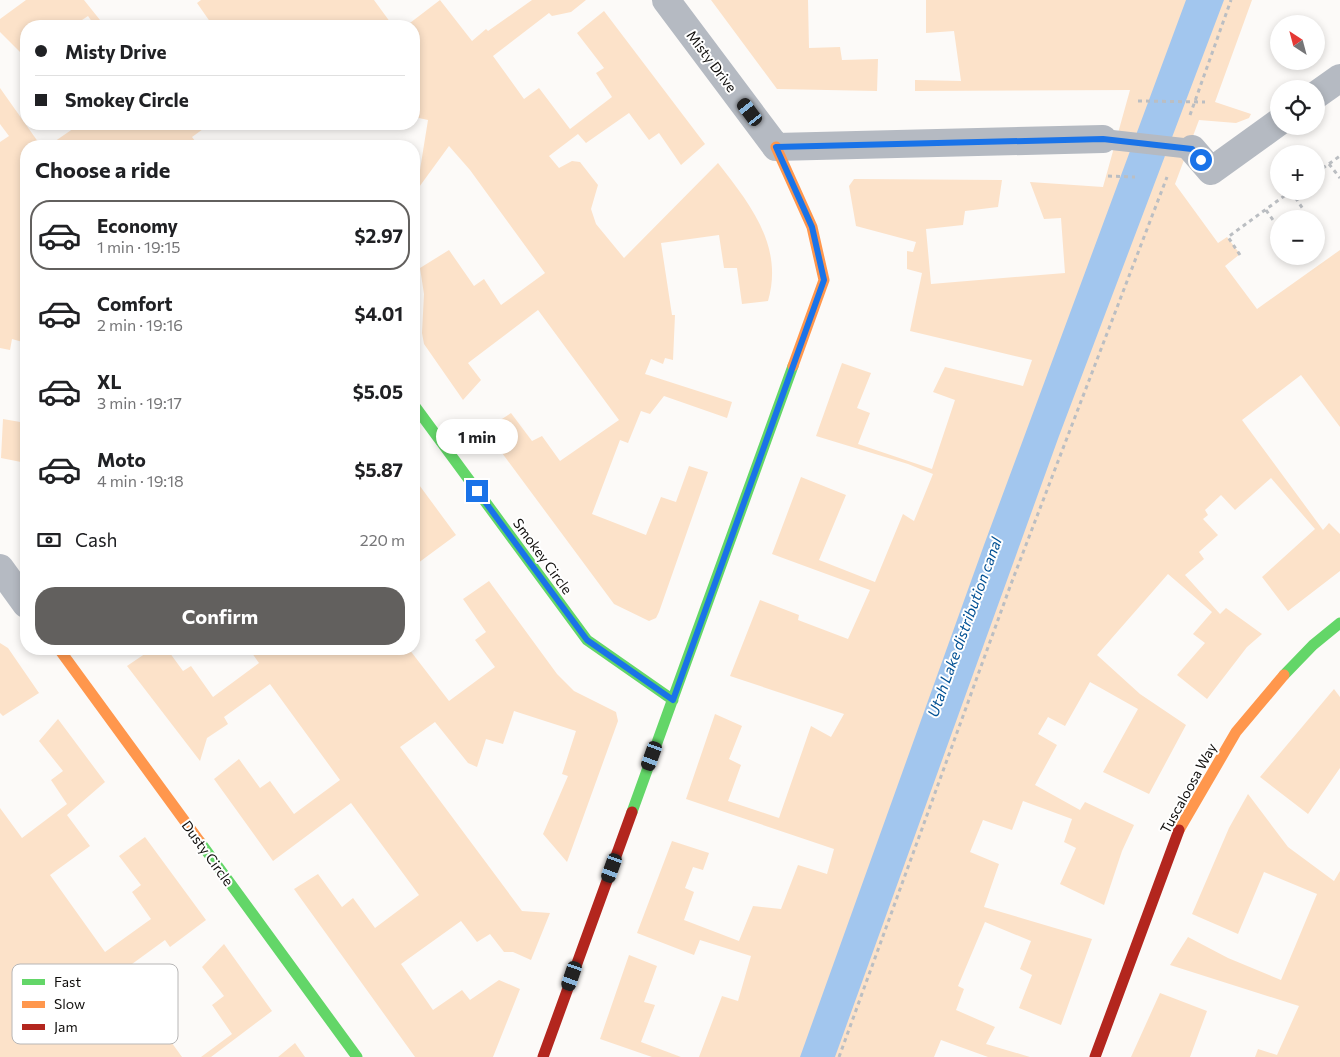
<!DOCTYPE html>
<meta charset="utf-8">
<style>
body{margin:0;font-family:Commissioner,sans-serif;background:#f2f2f2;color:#202124;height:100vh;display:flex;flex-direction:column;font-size:19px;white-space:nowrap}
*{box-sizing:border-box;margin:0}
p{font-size:16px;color:#757577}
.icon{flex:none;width:28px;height:28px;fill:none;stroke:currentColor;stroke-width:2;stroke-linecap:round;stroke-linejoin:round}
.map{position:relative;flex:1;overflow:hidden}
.details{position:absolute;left:20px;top:140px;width:400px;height:515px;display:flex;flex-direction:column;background:#fff;border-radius:20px;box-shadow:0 2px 8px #0003}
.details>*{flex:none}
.hud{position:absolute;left:20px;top:20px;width:400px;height:110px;border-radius:20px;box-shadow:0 2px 8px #0003;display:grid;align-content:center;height:110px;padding:0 15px;background:#fff}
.needle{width:32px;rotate:324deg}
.controls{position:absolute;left:1270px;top:15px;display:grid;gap:10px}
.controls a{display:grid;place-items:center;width:55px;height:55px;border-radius:50%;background:#fff;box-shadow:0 2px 8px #0003;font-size:25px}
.end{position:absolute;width:22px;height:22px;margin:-11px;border:6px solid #1a73e8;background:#fff;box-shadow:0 0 0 2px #fff}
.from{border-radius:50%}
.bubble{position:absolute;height:35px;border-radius:18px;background:#fff;box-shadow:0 2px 8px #0003;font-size:16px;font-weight:700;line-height:35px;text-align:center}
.car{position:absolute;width:15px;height:30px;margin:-15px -8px;border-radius:6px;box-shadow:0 0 4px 1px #0007;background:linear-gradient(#222 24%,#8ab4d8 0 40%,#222 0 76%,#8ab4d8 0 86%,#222 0)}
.hud b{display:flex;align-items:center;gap:18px;height:48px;font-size:19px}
.hud b+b{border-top:1px solid #e0e0e0}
.hud i{width:12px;height:12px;background:#202124}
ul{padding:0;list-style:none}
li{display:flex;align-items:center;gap:15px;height:70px;margin:0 10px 8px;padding:0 5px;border:2px solid transparent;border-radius:20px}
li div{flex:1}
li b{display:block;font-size:19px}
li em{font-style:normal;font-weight:700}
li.active{border-color:#62605e}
li>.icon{width:45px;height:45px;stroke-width:1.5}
h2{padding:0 15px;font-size:22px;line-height:60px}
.pay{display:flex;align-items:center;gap:12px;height:55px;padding:0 15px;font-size:19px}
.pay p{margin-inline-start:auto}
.action{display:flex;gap:10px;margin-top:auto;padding:10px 15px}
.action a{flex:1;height:58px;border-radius:20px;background:#62605e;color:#fff;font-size:20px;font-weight:700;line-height:58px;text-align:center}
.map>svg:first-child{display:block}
.green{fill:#fce2c9}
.water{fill:#a2c6ee}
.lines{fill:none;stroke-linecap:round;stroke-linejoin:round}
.path{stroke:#bbbec2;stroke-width:3;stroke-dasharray:4 4;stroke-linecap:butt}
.lane{stroke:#b5bac2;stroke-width:20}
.street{stroke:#b5bac2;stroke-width:28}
.fast{stroke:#63d668;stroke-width:11}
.slow{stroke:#ff974d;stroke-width:11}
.jam{stroke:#b3261e;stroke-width:11}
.route{stroke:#1a73e8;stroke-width:6}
.labels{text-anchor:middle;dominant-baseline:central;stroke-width:4;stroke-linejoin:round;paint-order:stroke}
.street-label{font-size:14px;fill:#0f0d0b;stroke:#fff}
.water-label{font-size:15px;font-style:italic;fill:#005094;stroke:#fff}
.key{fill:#fff;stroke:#b7b6b6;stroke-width:1}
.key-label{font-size:14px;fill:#0f0d0b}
</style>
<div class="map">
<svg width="1340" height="1057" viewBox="0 0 1340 1057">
<rect width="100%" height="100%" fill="#fcfaf8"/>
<path class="green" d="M26,0H84L100,20L102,26H95L88,16L73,26H26V46L20,52L0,32V19Z
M201,0H374L393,26H213L197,3Z
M440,0L472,41L486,29L488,31L532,0H586L571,12L552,16L549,13L493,56L524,99L539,88L570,129L612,97L596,73L604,68L577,33L604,11L705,144L681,165L659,133L649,140L629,113L586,143L578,134L549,156L559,168L572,161L580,162L598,185L591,209L596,224L624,258L718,163C750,204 784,246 768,301L742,304L737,268H724L719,235L661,243L672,315H675L673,360L665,358L663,364L651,359L645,374L732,402L727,418L664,396L650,414L641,411L628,443L620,440L592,514L646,535L661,497L676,502L689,466L708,472L659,612L656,618L649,621L614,604L485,430L511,413L532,441L542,436L560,461L619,420L538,310L468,363L481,380L463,400L424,344L422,333L424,294L420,268L449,250L474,286L484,279L501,305L545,273L470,170L449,146L414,194V175L419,176L428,120L414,117V26H406Z
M711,0H808L809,48L840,47L842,60L878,59L877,91L777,89Z
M926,0H1252L1215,102L1251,114L1249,118L1236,123L1199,120L1175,184L1218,243L1227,237L1240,254L1225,266L1257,309L1340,250V427L1301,375L1242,420L1323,530L1329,523L1340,534V571L1288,611L1262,577L1315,529L1271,478L1235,510L1221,495L1205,510L1208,515L1203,519L1218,535L1199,552L1204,559L1185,575L1220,614L1226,608L1262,634L1247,647L1207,699L1177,675L1205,643L1193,634L1212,612L1168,574L1097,655L1140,694L1186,725L1149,794L1103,772L1138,709L1090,682L1065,726L1048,717L1038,734L1057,745L1035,785L1080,810L1085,802L1134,825L1122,851L1104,905L1060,884L1076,848L1064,842L1072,819L1023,801L1012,830L983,820L970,852L999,864L984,907L1092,939L1061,1025L1019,1008L1032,975L1020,969L1031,941L985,922L958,986L964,989L956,1010L995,1027L986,1044L1030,1057H988L941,1040L934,1057H699L722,996L738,1001L751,956L700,940L694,955L637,933L672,841L709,853L703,870L693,867L685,888L694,892L684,920L739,941L753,906L781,909L798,865L827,874L834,849L686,799L715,714L742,726L729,759L741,765L728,801L779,818L811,726L831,737L844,714L730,676L760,600L799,615L798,620L848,639L870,590L772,554L801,477L846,495L819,560L875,582L903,514L914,521L933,474L908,464L816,436L842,363L871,373L857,408L870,413L858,444L932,469L955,400L933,392L945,367L1023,386L1032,360L910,331L922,273L907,269V251L913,252L916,242L856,226L849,186L854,179L1002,180L998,207L965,211L963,225L926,229L931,284L1065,273L1061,218L1044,219L1030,182L1103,187L1130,90L915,91V80L961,81L954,31L926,33Z
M0,88L41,146H26V343L12,339L10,350L0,348V142L9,136L0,124Z
M80,124H210L192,137L199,146H48Z
M3,419L26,423V465L21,462L1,458Z
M414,478L456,535L414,566Z
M489,581L557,674L574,691L616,712L618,721L567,862L543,834L568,776L562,774L576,731L514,711L503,744L486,739L477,767L468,763L435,722L400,747L522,911L550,913L531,960L513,952H504L490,934L477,942L461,921L401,964L433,1010L462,990L470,1000L499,980L520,989L493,1057H415L294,889L318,874L342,907L353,898L375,928L419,895L351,803L273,861L214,779L239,759L260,788L270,781L294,814L340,780L270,684L224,717L228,724L207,738L200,761L127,666L152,649H167L183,671L191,666L213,697L259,663L249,649H409L449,701L495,667L475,640L486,632L463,599Z
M0,643L8,648L39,693L3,716L0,713Z
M1334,689L1340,697V768L1308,814L1260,777Z
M58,719L105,782L67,815L90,846L50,875L105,952L151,919L132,892L141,885L119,856L145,837L206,920L170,947L165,940L121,972L182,1057H0V808L22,838L67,804L51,780L63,771L39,741Z
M1248,794L1288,847L1334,881L1340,871V1057H1255L1258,1049L1277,1055L1299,1006L1170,965L1188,937L1228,958L1281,980L1317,894L1264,872L1238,934L1192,914L1229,828Z
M224,944L272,1011L211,1057H201L232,1034L212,1005L224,996L202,967Z
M629,955L657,966L644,1002L655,1005L641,1042L681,1057H652L600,1039Z
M1160,993L1207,1011L1190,1057H1131Z
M295,1043L305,1057H278Z"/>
<path class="water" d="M1186,0H1224L1059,436L835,1057H800L984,545Z"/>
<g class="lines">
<path class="path" d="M1138,101L1205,102
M1190,115L1231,0
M1329,164L1340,178
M1316,173L1340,156
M1108,176L1135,177
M1291,191L1303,209
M1266,210L1278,227
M1240,255L1228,237L1291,191
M839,1057L1011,584L1167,177"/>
<path class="lane" d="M1103,139L1192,149"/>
<path class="street" d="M666,0L776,147L1103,139
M1316,95L1340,78
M1192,149L1211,171L1279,122
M0,568L26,604"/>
<path class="fast" d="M414,405L587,640L673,700
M1284,675L1313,645L1340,623
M632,812L793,366
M200,842L357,1057"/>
<path class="slow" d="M776,147L812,227L824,280L793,366
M59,649L200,842
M1179,830L1236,732L1284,675"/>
<path class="jam" d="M543,1057L632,812
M1095,1057L1179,830"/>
</g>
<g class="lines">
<path class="route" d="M477,491L587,640L673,700L824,280L812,227L776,147L1103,139L1192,149L1201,160"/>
</g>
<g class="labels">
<g class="street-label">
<text transform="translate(712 61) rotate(53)">Misty Drive</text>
<text transform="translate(543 556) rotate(54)">Smokey Circle</text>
<text transform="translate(1188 788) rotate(-61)">Tuscaloosa Way</text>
<text transform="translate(208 853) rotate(54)">Dusty Circle</text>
</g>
<g class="water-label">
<text transform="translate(964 627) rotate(-70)">Utah Lake distribution canal</text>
</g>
</g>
<rect x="12" y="964" width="166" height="80" rx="8" class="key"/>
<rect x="22" y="979" width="23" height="6" fill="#63d668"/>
<rect x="22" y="1001" width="23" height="7" fill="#ff974d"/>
<rect x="22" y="1024" width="23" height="6" fill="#b3261e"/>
<g class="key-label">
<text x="54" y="987">Fast</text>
<text x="54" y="1009">Slow</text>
<text x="54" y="1032">Jam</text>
</g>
</svg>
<div class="controls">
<a><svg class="needle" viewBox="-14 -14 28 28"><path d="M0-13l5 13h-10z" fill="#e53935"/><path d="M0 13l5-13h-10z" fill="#757577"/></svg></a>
<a><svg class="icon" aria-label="locate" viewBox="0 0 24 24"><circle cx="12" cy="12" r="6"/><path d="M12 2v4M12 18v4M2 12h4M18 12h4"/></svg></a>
<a>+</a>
<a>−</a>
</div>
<i class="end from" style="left:1201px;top:160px"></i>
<i class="end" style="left:477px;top:491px"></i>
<div class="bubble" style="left:436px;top:419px;width:82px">1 min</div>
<i class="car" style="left:750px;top:112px;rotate:323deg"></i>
<i class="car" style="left:652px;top:756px;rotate:200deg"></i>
<i class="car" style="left:612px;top:868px;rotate:200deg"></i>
<i class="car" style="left:572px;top:976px;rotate:199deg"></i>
<div class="hud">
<b><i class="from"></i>Misty Drive</b>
<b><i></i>Smokey Circle</b>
</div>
<section class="details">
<h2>Choose a ride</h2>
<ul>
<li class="active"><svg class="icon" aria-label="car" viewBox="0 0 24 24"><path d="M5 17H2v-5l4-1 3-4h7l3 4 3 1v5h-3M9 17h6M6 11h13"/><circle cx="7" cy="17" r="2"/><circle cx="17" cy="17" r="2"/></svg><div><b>Economy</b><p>1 min · 19:15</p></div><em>$2.97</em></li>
<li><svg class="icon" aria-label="car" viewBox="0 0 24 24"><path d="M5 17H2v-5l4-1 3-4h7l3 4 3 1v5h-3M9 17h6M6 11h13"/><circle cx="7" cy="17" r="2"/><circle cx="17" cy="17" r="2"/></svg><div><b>Comfort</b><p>2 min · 19:16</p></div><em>$4.01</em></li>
<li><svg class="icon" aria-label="car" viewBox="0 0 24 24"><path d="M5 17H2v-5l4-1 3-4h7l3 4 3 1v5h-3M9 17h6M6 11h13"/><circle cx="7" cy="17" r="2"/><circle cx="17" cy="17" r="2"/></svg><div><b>XL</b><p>3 min · 19:17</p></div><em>$5.05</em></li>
<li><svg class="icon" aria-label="car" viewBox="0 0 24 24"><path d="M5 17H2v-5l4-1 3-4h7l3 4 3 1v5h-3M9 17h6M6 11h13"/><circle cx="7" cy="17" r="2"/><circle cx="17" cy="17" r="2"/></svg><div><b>Moto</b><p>4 min · 19:18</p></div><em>$5.87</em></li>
</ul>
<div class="pay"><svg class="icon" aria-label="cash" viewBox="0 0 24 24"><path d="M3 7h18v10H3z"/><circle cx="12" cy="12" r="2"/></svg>Cash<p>220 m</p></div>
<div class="action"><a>Confirm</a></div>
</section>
</div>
